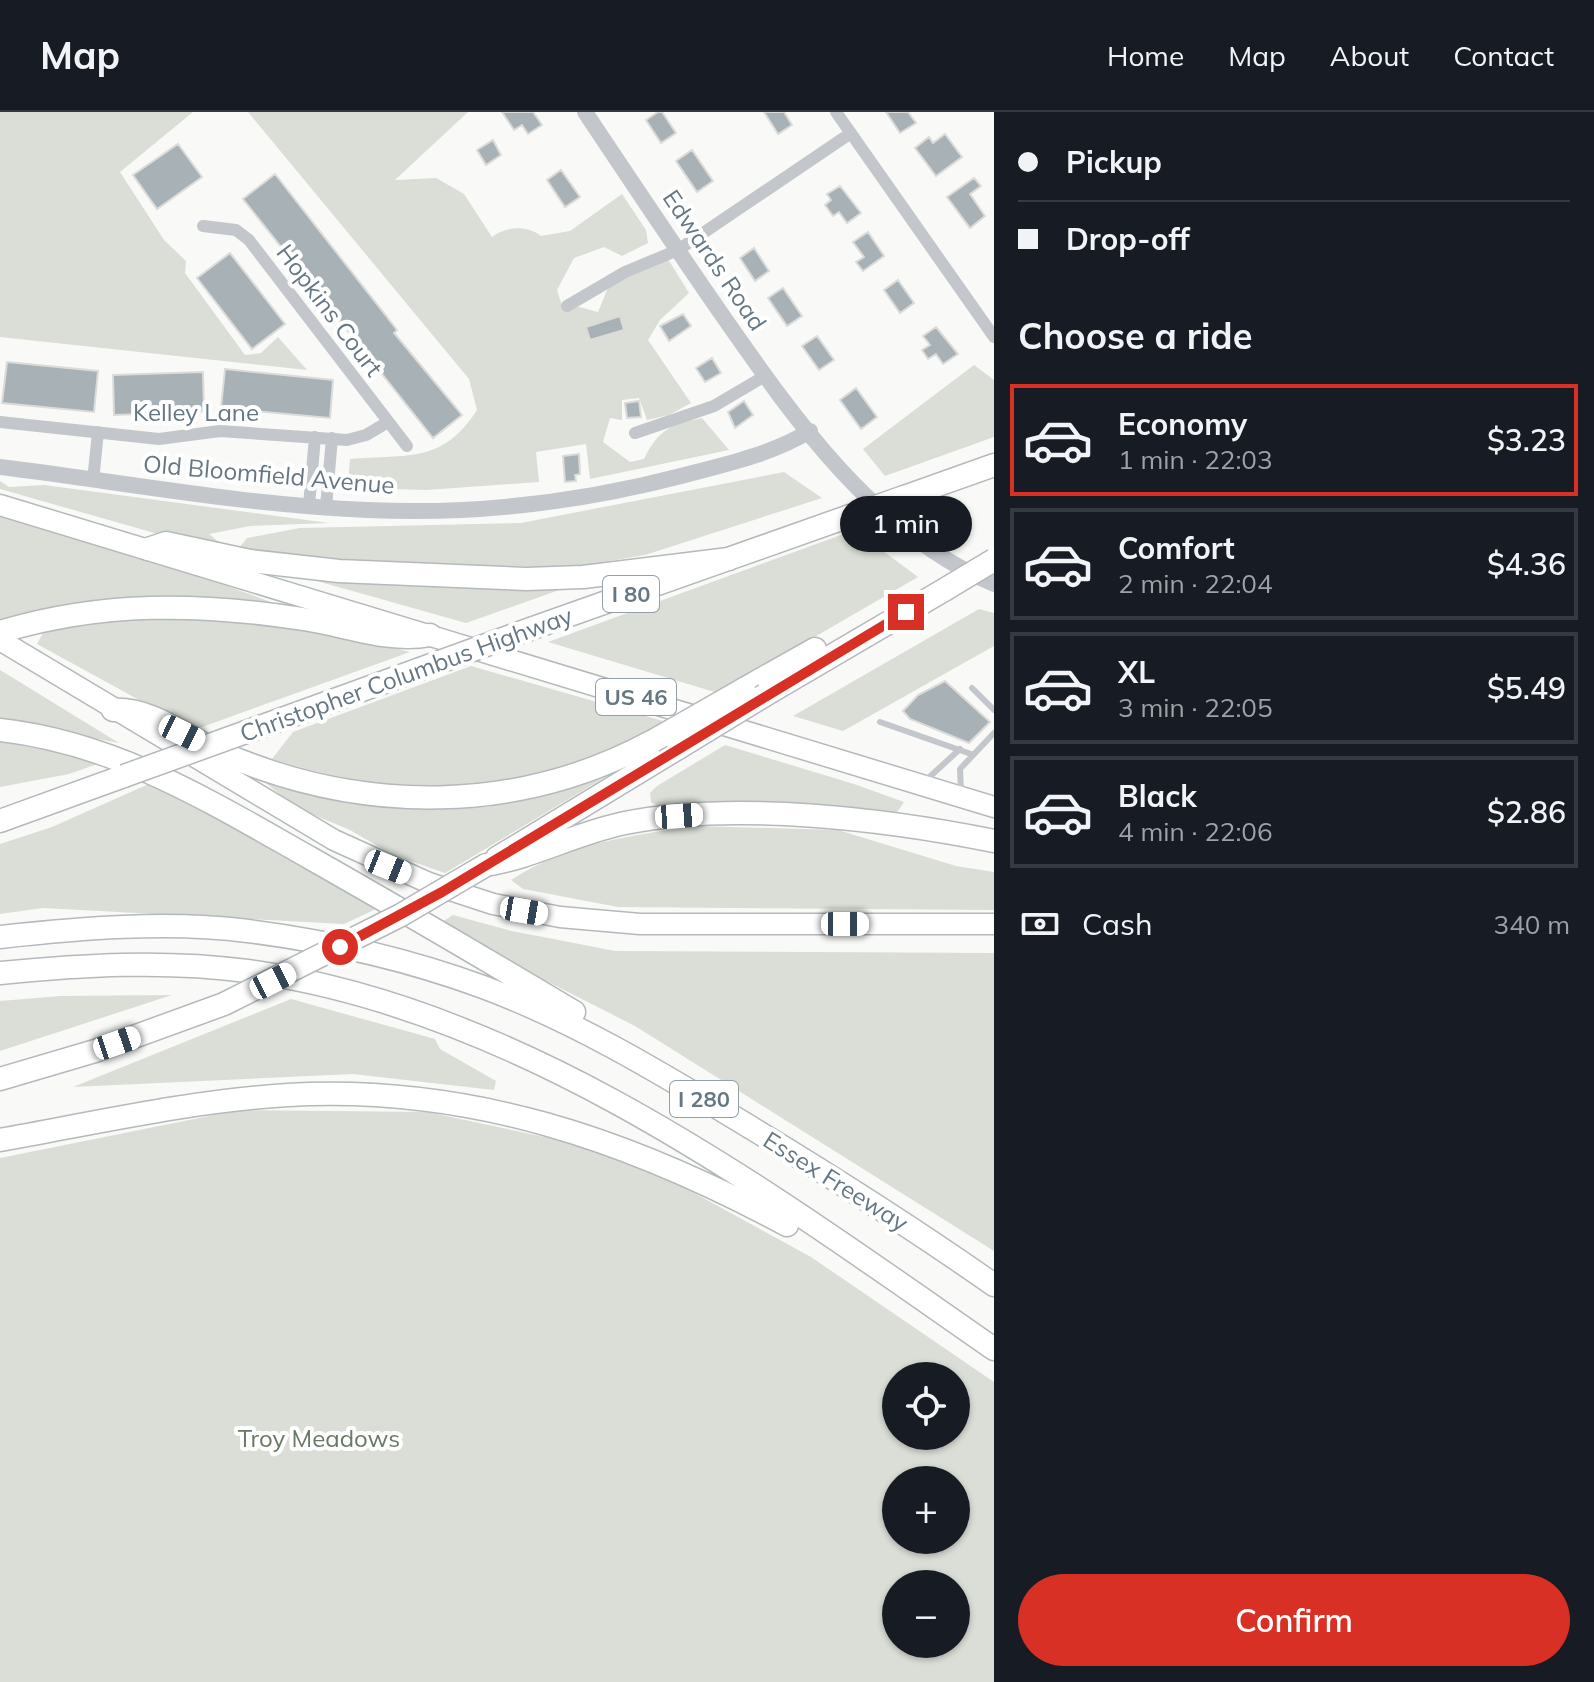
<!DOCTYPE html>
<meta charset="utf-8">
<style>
body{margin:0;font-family:Mulish,sans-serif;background:#20242c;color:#f1f3f6;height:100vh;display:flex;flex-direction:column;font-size:30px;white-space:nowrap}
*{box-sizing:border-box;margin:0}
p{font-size:26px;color:#9ea1a6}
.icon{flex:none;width:44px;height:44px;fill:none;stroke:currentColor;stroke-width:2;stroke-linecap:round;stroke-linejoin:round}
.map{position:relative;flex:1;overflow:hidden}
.sheet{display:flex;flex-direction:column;background:#171b24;width:600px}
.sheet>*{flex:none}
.guide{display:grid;align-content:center;height:176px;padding:0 24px;background:#171b24}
.buttons{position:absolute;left:882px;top:1250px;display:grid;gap:16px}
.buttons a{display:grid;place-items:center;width:88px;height:88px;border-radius:50%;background:#171b24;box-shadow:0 2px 6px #0004;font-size:40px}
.end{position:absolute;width:36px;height:36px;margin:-18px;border:10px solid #d93025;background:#fff;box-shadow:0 0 0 4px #fff}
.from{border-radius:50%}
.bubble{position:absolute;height:56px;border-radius:28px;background:#171b24;box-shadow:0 2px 6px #0004;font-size:26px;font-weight:600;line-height:56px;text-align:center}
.car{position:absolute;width:24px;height:48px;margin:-24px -12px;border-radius:10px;box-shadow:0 0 6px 2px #0007;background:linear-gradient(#fff 24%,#345 0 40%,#fff 0 76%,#345 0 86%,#fff 0)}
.guide b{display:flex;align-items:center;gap:28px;height:76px;font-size:30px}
.guide b+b{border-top:2px solid #363941}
.guide i{width:20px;height:20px;background:#f1f3f6}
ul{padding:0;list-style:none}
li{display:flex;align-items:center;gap:24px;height:112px;margin:0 16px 12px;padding:0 8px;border:4px solid #363941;border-radius:0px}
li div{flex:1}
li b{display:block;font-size:30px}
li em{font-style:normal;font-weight:600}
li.selected{border-color:#d93025}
li>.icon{width:72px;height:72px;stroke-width:1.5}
h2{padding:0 24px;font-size:36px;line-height:96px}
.pay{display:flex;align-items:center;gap:20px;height:88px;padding:0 24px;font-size:30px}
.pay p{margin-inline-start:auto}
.button{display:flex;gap:16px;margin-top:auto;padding:16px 24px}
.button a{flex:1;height:92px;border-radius:48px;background:#d93025;color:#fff;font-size:32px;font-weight:600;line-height:92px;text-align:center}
header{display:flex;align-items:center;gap:48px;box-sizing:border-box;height:112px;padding:0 40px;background:#171b24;border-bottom:2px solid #363941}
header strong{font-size:38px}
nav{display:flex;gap:44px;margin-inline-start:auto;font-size:28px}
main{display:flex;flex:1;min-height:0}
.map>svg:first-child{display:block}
.green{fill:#daded6;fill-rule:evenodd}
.building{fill:#a7b1b6;stroke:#dbdbd9;stroke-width:2}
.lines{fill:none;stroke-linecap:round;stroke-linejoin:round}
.trunk-casing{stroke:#b4b9bc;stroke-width:23}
.motorway-casing{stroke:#b4b9bc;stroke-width:25}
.service{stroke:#c3c7cb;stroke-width:6}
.minor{stroke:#c3c7cb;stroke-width:12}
.tertiary{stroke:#c3c7cb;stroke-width:16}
.trunk{stroke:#fff;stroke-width:20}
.motorway{stroke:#fff;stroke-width:22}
.motorway-bridge-casing{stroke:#b4b9bc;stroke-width:25;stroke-linecap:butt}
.motorway-bridge{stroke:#fff;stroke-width:22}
.route{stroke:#d93025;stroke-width:10}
.labels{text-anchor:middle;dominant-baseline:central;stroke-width:8;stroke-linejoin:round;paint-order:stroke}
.shield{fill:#fff;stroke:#93a0a8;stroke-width:2}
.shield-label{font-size:22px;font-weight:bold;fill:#657782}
.street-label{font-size:24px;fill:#657782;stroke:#fff}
.park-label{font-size:24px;fill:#697a64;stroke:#fff}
</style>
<header>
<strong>Map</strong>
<nav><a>Home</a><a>Map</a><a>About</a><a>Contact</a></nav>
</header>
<main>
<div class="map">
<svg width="994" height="1570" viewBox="0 0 994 1570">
<rect width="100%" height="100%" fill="#f9f9f7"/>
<path class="green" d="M0,0H193L120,60L164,128L186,149L185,161L245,243L261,241L278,225L307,258L0,225Z
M248,0H468L395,68L436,66L464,82L492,125C506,114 527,113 541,124L570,119L622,82L646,118L648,131L622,144L604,135L574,146L557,178L563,197L576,194L598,200L612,166L668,147L689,181L660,208L648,228L691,291L669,303L647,308L639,286L622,288V308L610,306L603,330L630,350L644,347C658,318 671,312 702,306L729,338L590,367L586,332L536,340L539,370L426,378L356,376L348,371L350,347C408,342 442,352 477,298L469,267Z
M974,253L994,268V325L885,364L863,337Z
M784,360L822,386L645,443L569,456L314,448L239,436L247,426L300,416L521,411Z
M0,369L9,375L44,373L329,411L250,414L209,422L229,438L165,424L0,377Z
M0,403L184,458L279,493L152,484L74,492L0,510Z
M871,412L877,417L875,433L918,465L718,581L548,530Z
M317,469L562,477L466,511Z
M979,497L994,501V534L843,619L793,604Z
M189,501L342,522L410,540L194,618L37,532L43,521L104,506Z
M471,554L670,611C525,684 429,694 272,647L293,620Z
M0,558L119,631L0,608Z
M0,624L106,649L69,662L0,675Z
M725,633L854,672L904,690L896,702L795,692L660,695L651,690L650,681L657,674Z
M624,654L445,761L393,743L350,718L297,696L258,665L345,686L346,691L419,697L490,695V691Z
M160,667L378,796L344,812L43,796L0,802V732L52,715Z
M695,714L838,718L956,754L994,760V798L618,795L523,777L511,768C568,731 629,724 695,714Z
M453,803L512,819L615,839L994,841V1139L635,914L509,850L442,810Z
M172,883L0,939V889L60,884Z
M291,887L435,927L440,937L496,969L494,978L353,962L73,975Z
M239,998L427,1000L573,1031L676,1071L811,1145L994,1270V1570H0V1046ZM896,1264H956V1324H896ZM896,1368H956V1428H896ZM896,1472H956V1532H896Z"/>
<path class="building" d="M502,0H533L542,13L528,22L522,13L514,18Z
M658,0H662L676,21L661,31L646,8Z
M764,0H784L792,13L778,22Z
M886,0H908L916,11L900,21Z
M945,22L962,45L936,64L915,36L929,25L933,31Z
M493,28L501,43L486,53L477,38Z
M178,32L202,65L157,97L133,63Z
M692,38L713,69L697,80L676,49Z
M561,58L580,85L565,95L547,68Z
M275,62L397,218L394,221L462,303L433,326L243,87Z
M974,66L981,74L970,82L985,104L970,116L947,85Z
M840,74L861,101L847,111L839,100L833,104L825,93L831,88L827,82Z
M868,120L884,144L863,159L856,150L864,145L853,130Z
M754,136L769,159L755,169L740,146Z
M230,141L285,212L252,237L197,166Z
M898,168L914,191L900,201L884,178Z
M783,176L802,204L787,214L768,186Z
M683,202L691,214L669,229L660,214Z
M620,204L624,218L590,228L586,215Z
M936,215L958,242L943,252L936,242L928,247L922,238L930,233L923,224Z
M817,224L834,248L819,258L802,234Z
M712,246L721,261L705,270L696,256Z
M7,250L98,259L94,300L2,291Z
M225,257L333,268L330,306L221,296Z
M203,260L204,300L114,303L113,263Z
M856,276L877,305L861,317L840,288Z
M639,289L641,305L627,306L625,291Z
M744,289L753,303L735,316L728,300Z
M579,342L580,362L575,363L576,369L565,370L563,344Z
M945,569L990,610L969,631L910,607L903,599L918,583Z"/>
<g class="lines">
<defs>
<path id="trunk" d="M0,393L994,695
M0,528L334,728L429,771L493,792L560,805L640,812H994"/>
<path id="motorway" d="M904,385L994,353
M148,437L166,431L250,449L339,459L526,467L583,465L729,447
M533,516L847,405
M0,520C102,489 199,491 303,507C346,513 388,531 430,523
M744,577L815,537
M765,583L944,478
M113,598C151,595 189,627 224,642C364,702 518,702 653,629
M0,618C117,631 211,690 312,747C400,797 487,848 574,900
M246,620L420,557
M0,709L124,664
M497,746L678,636
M486,753C534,745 576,721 625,711C734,689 885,707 994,729
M0,825C82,816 166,809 248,819C327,829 407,847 483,875C572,908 654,957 735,1006C823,1059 910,1114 994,1173
M0,861C82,853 165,848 247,859C522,896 771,1082 994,1237
M0,967L95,939L224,892
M0,1028C95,1011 191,989 288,983C470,973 629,1028 787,1113"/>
</defs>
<use href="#trunk" class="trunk-casing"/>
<use href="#motorway" class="motorway-casing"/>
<path class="service" d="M972,576L994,598
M880,610L971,642
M924,670L960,637
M961,679L960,657L994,621"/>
<path class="minor" d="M836,0L994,225
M203,114L236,118L249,128L407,334
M567,194L625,160L678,138L851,21
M0,310L159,327L220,319L347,328L366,323L388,310
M635,321L714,294L765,264
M93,369L98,320
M309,393L315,325
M326,395L332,326"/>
<path class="tertiary" d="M585,0C629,66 673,132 718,197C792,303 871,420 994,472
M0,355C122,370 244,393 367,398C473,403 582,390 685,363C727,352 772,342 810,319"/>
<use href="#trunk" class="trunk"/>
<use href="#motorway" class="motorway"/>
<defs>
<path id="motorway-bridge" d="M847,405L904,385
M944,478L994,448
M420,557L533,516
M653,629L744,577
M678,636L765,583
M124,664L246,620
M224,892L401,803L486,753"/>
</defs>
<use href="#motorway-bridge" class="motorway-bridge-casing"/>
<use href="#motorway-bridge" class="motorway-bridge"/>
</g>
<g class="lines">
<path class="route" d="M340,835L442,780L906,500"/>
</g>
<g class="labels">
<g class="shield">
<rect x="603" y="464" width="56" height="36" rx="6"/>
<rect x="596" y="567" width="80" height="36" rx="6"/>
<rect x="670" y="969" width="68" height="36" rx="6"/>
</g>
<g class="shield-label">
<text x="631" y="482">I 80</text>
<text x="636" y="585">US 46</text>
<text x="704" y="987">I 280</text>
</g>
<g class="street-label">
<text transform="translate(715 148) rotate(56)">Edwards Road</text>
<text transform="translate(330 198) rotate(53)">Hopkins Court</text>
<text x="196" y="300">Kelley Lane</text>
<text transform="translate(269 362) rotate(5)">Old Bloomfield Avenue</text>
<text transform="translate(406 562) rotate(-20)">Christopher Columbus Highway</text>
<text transform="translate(836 1069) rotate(32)">Essex Freeway</text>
</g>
<g class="park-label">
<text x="319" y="1326">Troy Meadows</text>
</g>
</g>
</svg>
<div class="buttons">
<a><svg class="icon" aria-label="locate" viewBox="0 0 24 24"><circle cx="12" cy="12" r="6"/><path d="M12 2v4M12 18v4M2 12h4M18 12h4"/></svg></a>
<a>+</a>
<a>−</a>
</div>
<i class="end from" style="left:340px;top:835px"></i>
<i class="end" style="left:906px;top:500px"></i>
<div class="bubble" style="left:840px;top:384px;width:132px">1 min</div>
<i class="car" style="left:182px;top:621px;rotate:116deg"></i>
<i class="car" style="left:679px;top:704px;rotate:86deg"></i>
<i class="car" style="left:388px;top:755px;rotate:112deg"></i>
<i class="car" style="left:524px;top:799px;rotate:100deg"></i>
<i class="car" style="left:845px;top:812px;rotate:90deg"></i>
<i class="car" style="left:273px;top:869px;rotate:63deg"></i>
<i class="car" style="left:117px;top:931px;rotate:71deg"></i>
</div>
<section class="sheet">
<div class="guide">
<b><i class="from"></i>Pickup</b>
<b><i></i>Drop-off</b>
</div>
<h2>Choose a ride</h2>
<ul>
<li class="selected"><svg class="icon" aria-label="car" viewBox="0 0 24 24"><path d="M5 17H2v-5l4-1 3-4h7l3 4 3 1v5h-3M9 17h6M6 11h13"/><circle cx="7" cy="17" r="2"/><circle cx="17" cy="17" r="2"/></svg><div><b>Economy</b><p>1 min · 22:03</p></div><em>$3.23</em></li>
<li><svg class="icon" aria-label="car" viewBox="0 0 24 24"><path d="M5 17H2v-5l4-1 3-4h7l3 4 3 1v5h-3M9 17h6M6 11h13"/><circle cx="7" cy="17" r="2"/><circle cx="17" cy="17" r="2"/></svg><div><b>Comfort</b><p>2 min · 22:04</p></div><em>$4.36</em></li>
<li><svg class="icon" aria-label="car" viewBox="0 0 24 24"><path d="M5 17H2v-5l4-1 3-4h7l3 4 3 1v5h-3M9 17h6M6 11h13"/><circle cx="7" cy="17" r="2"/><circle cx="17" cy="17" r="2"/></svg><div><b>XL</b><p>3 min · 22:05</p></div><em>$5.49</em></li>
<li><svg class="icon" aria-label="car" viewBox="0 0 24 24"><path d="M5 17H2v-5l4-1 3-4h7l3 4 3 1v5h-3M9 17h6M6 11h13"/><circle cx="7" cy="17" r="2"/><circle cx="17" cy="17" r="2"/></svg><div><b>Black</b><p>4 min · 22:06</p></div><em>$2.86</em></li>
</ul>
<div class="pay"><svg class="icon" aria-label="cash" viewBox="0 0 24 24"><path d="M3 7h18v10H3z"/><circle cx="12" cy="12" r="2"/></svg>Cash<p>340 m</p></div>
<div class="button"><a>Confirm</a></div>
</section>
</main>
